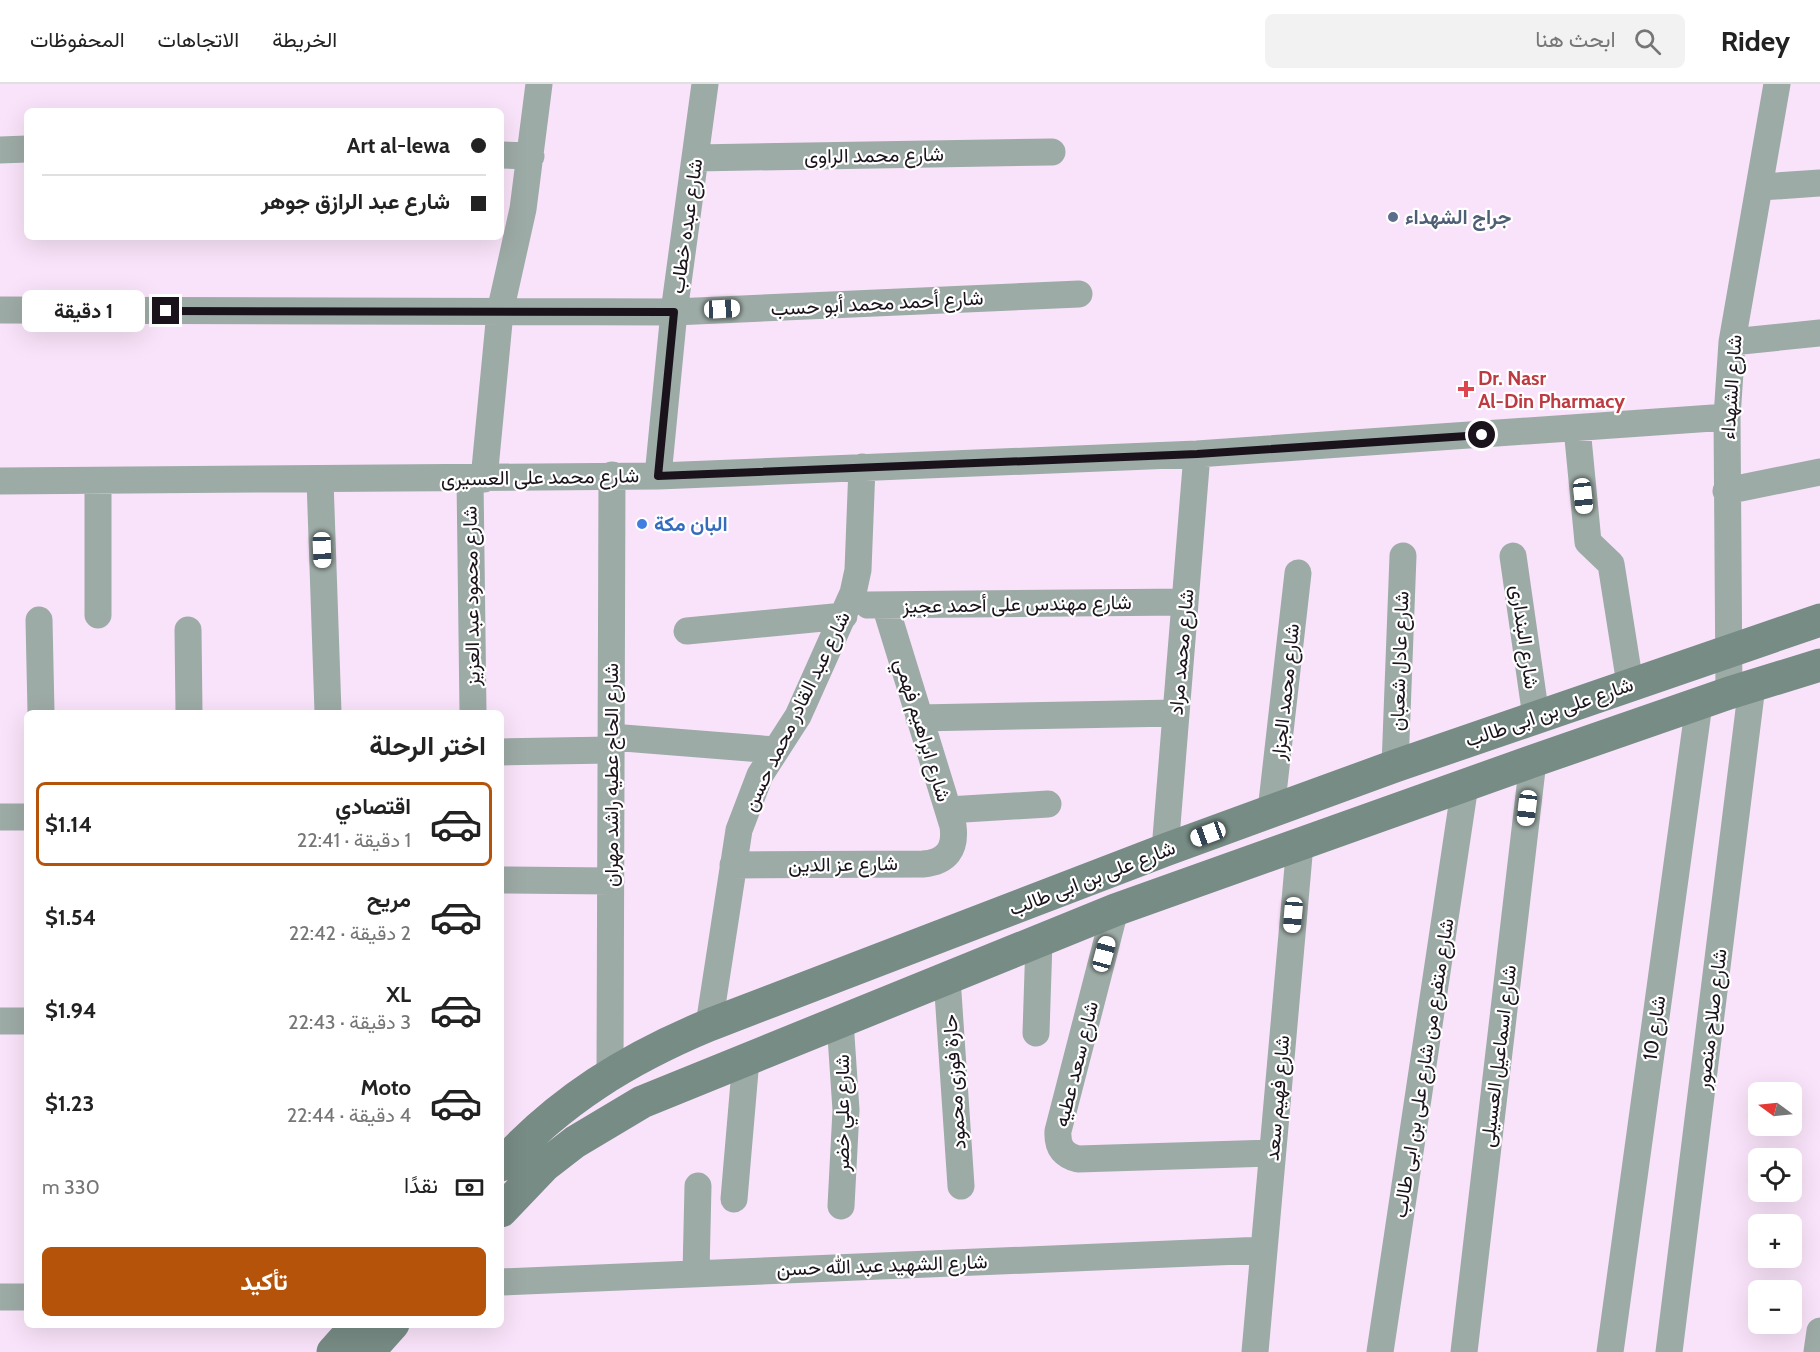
<!DOCTYPE html>
<html lang="ar">
<meta charset="utf-8">
<style>
body{margin:0;font-family:Cabin,Vazirmatn,sans-serif;background:#f2f2f2;color:#222;direction:rtl;height:100vh;display:flex;flex-direction:column;font-size:22px;white-space:nowrap}
*{box-sizing:border-box;margin:0}
p{font-size:20px;color:#767676}
.icon{flex:none;width:33px;height:33px;fill:none;stroke:currentColor;stroke-width:2;stroke-linecap:round;stroke-linejoin:round}
.map{position:relative;flex:1;overflow:hidden;direction:ltr}
.drawer{position:absolute;left:24px;top:626px;width:480px;height:618px;display:flex;flex-direction:column;background:#fff;border-radius:9px;box-shadow:0 6px 24px #0002;direction:rtl}
.drawer>*{flex:none}
.guide{position:absolute;left:24px;top:24px;width:480px;height:132px;border-radius:9px;box-shadow:0 6px 24px #0002;direction:rtl;display:grid;align-content:center;height:132px;padding:0 18px;background:#fff}
.needle{width:39px;rotate:285deg}
.tools{position:absolute;left:1748px;top:998px;display:grid;gap:12px}
.tools a{display:grid;place-items:center;width:54px;height:54px;border-radius:9px;background:#fff;box-shadow:0 6px 24px #0002;font-size:30px}
.end{position:absolute;width:27px;height:27px;margin:-14px;border:8px solid #1a131b;background:#fff;box-shadow:0 0 0 3px #fff}
.from{border-radius:50%}
.bubble{position:absolute;height:42px;border-radius:9px;background:#fff;box-shadow:0 6px 24px #0002;font-size:20px;font-weight:700;line-height:42px;text-align:center;direction:rtl}
.car{position:absolute;width:18px;height:36px;margin:-18px -9px;border-radius:8px;box-shadow:0 0 4px 2px #0007;background:linear-gradient(#fff 24%,#345 0 40%,#fff 0 76%,#345 0 86%,#fff 0)}
.guide b{display:flex;align-items:center;gap:21px;height:57px;font-size:22px}
.guide b+b{border-top:2px solid #e0e0e0}
.guide i{width:15px;height:15px;background:#222}
ul{padding:0;list-style:none}
li{display:flex;align-items:center;gap:18px;height:84px;margin:0 12px 9px;padding:0 6px;border:3px solid transparent;border-radius:9px}
li div{flex:1}
li b{display:block;font-size:22px}
li em{font-style:normal;font-weight:700}
li.selected{border-color:#b45309}
li>.icon{width:54px;height:54px;stroke-width:1.5}
h2{padding:0 18px;font-size:27px;line-height:72px}
.pay{display:flex;align-items:center;gap:15px;height:66px;padding:0 18px;font-size:22px}
.pay p{margin-inline-start:auto}
.cta{display:flex;gap:12px;margin-top:auto;padding:12px 18px}
.cta a{flex:1;height:69px;border-radius:9px;background:#b45309;color:#fff;font-size:24px;font-weight:700;line-height:69px;text-align:center}
header{display:flex;align-items:center;gap:36px;box-sizing:border-box;height:84px;padding:0 30px;background:#fff;border-bottom:2px solid #e0e0e0}
header strong{font-size:28px}
nav{display:flex;gap:33px;margin-inline-start:auto;font-size:21px}
.search{width:420px;height:54px;background:#f2f2f2;display:flex;align-items:center;gap:15px;box-sizing:border-box;padding:0 21px;border-radius:9px;color:#767676;font-size:22px}
.map>svg:first-child{display:block}
.lines{fill:none;stroke-linecap:round;stroke-linejoin:round}
.street{stroke:#9daba6;stroke-width:27}
.secondary{stroke:#778c85;stroke-width:33}
.route{stroke:#1a131b;stroke-width:8}
.service-dot{fill:#5c6f8a;stroke:#fff;stroke-width:2}
.health-dot{fill:#e0444e;stroke:#fff;stroke-width:2}
.shop-dot{fill:#3f7fe0;stroke:#fff;stroke-width:2}
.labels{text-anchor:middle;dominant-baseline:central;stroke-width:4.5;stroke-linejoin:round;paint-order:stroke}
.street-label{font-size:20px;fill:#1a131b;stroke:#fff}
.service-label{font-size:20px;font-weight:bold;fill:#4e5e75;stroke:#fff;text-anchor:start}
.health-label{font-size:20px;font-weight:bold;fill:#be3a42;stroke:#fff;text-anchor:start}
.shop-label{font-size:20px;font-weight:bold;fill:#366cbe;stroke:#fff;text-anchor:start}
</style>
<header>
<strong>Ridey</strong>
<div class="search"><svg class="icon" aria-label="search" viewBox="0 0 24 24"><circle cx="10" cy="10" r="6"/><path d="M15 15l6 6"/></svg>ابحث هنا</div>
<nav><a>الخريطة</a><a>الاتجاهات</a><a>المحفوظات</a></nav>
</header>
<div class="map">
<svg width="1820" height="1268" viewBox="0 0 1820 1268">
<rect width="100%" height="100%" fill="#f9e3fa"/>
<g class="lines">
<path class="street" d="M0,66L27,65
M501,71L531,72
M695,74L1052,68
M1761,103L1820,99
M0,226L674,228L1079,210
M1732,258L1820,249
M1577,344L1588,458L1611,480L1630,600
M658,392L674,228L705,0
M470,395L473,628
M484,395L500,228L523,125L539,0
M320,396L328,628
M0,397L658,392L1197,370L1727,333
M1726,407L1820,388
M1513,472L1536,633
M868,521L1185,518
M98,531V397
M39,536L41,628
M188,546L189,628
M687,547L844,532
M1729,609L1727,333L1732,258L1777,0
M919,634L1176,629
M611,653L775,666
M501,668L611,666
M1395,682L1403,472
M948,726L1048,720
M1271,727L1298,489
M0,733H27
M1165,766L1197,370
M733,781L923,780C947,778 956,765 953,742L885,521
M501,796L611,797
M1115,826L1058,1047C1057,1063 1063,1071 1078,1075L1272,1069
M947,894L961,1102
M0,937H27
M840,937L846,1026L841,1122
M709,941L739,746L760,691L798,632L853,509L858,486L862,383
M1036,949L1039,857
M610,990L612,391
M734,1115L746,975
M696,1189L698,1102
M501,1198L1264,1166
M0,1213H27
M1255,1268L1300,760
M1380,1268L1465,701
M1464,1268L1533,677
M1610,1268L1699,620
M1669,1268L1752,602
M1817,1268L1820,1247"/>
<path class="secondary" d="M501,1081C561,1016 627,975 709,941L1165,766L1395,682L1820,536
M501,1127L544,1082L575,1058L642,1018L1115,826L1533,677L1729,609L1820,581
M333,1268L358,1240
M368,1268L393,1240"/>
</g>
<g class="lines">
<path class="route" d="M166,227L674,228L658,392L1197,370L1482,351"/>
</g>
<circle class="service-dot" cx="1393" cy="133" r="6"/>
<path class="health-dot" d="M1463 296h6v6h6v6h-6v6h-6v-6h-6v-6h6z"/>
<circle class="shop-dot" cx="642" cy="440" r="6"/>
<g class="labels">
<g class="street-label">
<text transform="translate(874 71) rotate(-1)">شارع محمد الراوى</text>
<text transform="translate(686 142) rotate(-82)">شارع عبده خطاب</text>
<text transform="translate(877 219) rotate(-3)">شارع أحمد محمد أبو حسب</text>
<text transform="translate(1731 303) rotate(-86)">شارع الشهداء</text>
<text transform="translate(540 393) rotate(-1)">شارع محمد على العسيرى</text>
<text transform="translate(471 512) rotate(-91)">شارع محمود عبد العزيز</text>
<text transform="translate(1017 520) rotate(-1)">شارع مهندس على أحمد عجيز</text>
<text transform="translate(1525 553) rotate(82)">شارع البندارى</text>
<text transform="translate(1181 568) rotate(-85)">شارع محمد مراد</text>
<text transform="translate(1399 577) rotate(-88)">شارع عادل شعبان</text>
<text transform="translate(1285 608) rotate(-84)">شارع محمد الجزار</text>
<text transform="translate(796 627) rotate(-64)">شارع عبد القادر محمد حسن</text>
<text transform="translate(1549 628) rotate(-19)">شارع على بن ابى طالب</text>
<text transform="translate(923 646) rotate(73)">شارع ابراهيم فهمي</text>
<text transform="translate(611 691) rotate(-90)">شارع الحاج عطيه راشد مهران</text>
<text transform="translate(843 780) rotate(-1)">شارع عز الدين</text>
<text transform="translate(1092 794) rotate(-21)">شارع على بن ابى طالب</text>
<text transform="translate(1711 935) rotate(-83)">شارع صلاح منصور</text>
<text transform="translate(1654 944) rotate(-82)">شارع 10</text>
<text transform="translate(1498 972) rotate(-83)">شارع اسماعيل العسيلى</text>
<text transform="translate(1076 980) rotate(-76)">شارع سعد عطيه</text>
<text transform="translate(1423 984) rotate(-81)">شارع متفرع من شارع على بن ابى طالب</text>
<text transform="translate(954 998) rotate(-94)">حارة فوزى محمود</text>
<text transform="translate(1277 1014) rotate(-85)">شارع فهيم سعد</text>
<text transform="translate(842 1029) rotate(-90)">شارع علي خضر</text>
<text transform="translate(882 1181) rotate(-2)">شارع الشهيد عبد الله حسن</text>
</g>
<g class="service-label">
<text x="1405" y="133">جراج الشهداء</text>
</g>
<g class="health-label">
<text x="1478" y="294">Dr. Nasr<tspan x="1478" dy="23">Al-Din Pharmacy</tspan></text>
</g>
<g class="shop-label">
<text x="654" y="440">البان مكة</text>
</g>
</g>
</svg>
<div class="tools">
<a><svg class="needle" viewBox="-14 -14 28 28"><path d="M0-13l5 13h-10z" fill="#e53935"/><path d="M0 13l5-13h-10z" fill="#767676"/></svg></a>
<a><svg class="icon" aria-label="locate" viewBox="0 0 24 24"><circle cx="12" cy="12" r="6"/><path d="M12 2v4M12 18v4M2 12h4M18 12h4"/></svg></a>
<a>+</a>
<a>−</a>
</div>
<i class="end from" style="left:1482px;top:351px"></i>
<i class="end" style="left:166px;top:227px"></i>
<div class="bubble" style="left:22px;top:206px;width:123px">1 دقيقة</div>
<i class="car" style="left:722px;top:225px;rotate:87deg"></i>
<i class="car" style="left:1583px;top:412px;rotate:174deg"></i>
<i class="car" style="left:322px;top:466px;rotate:178deg"></i>
<i class="car" style="left:1527px;top:724px;rotate:187deg"></i>
<i class="car" style="left:1208px;top:750px;rotate:250deg"></i>
<i class="car" style="left:1293px;top:831px;rotate:185deg"></i>
<i class="car" style="left:1104px;top:870px;rotate:15deg"></i>
<div class="guide">
<b><i class="from"></i>Art al-lewa</b>
<b><i></i>شارع عبد الرازق جوهر</b>
</div>
<section class="drawer">
<h2>اختر الرحلة</h2>
<ul>
<li class="selected"><svg class="icon" aria-label="car" viewBox="0 0 24 24"><path d="M5 17H2v-5l4-1 3-4h7l3 4 3 1v5h-3M9 17h6M6 11h13"/><circle cx="7" cy="17" r="2"/><circle cx="17" cy="17" r="2"/></svg><div><b>اقتصادي</b><p>1 دقيقة · 22:41</p></div><em>$1.14</em></li>
<li><svg class="icon" aria-label="car" viewBox="0 0 24 24"><path d="M5 17H2v-5l4-1 3-4h7l3 4 3 1v5h-3M9 17h6M6 11h13"/><circle cx="7" cy="17" r="2"/><circle cx="17" cy="17" r="2"/></svg><div><b>مريح</b><p>2 دقيقة · 22:42</p></div><em>$1.54</em></li>
<li><svg class="icon" aria-label="car" viewBox="0 0 24 24"><path d="M5 17H2v-5l4-1 3-4h7l3 4 3 1v5h-3M9 17h6M6 11h13"/><circle cx="7" cy="17" r="2"/><circle cx="17" cy="17" r="2"/></svg><div><b>XL</b><p>3 دقيقة · 22:43</p></div><em>$1.94</em></li>
<li><svg class="icon" aria-label="car" viewBox="0 0 24 24"><path d="M5 17H2v-5l4-1 3-4h7l3 4 3 1v5h-3M9 17h6M6 11h13"/><circle cx="7" cy="17" r="2"/><circle cx="17" cy="17" r="2"/></svg><div><b>Moto</b><p>4 دقيقة · 22:44</p></div><em>$1.23</em></li>
</ul>
<div class="pay"><svg class="icon" aria-label="cash" viewBox="0 0 24 24"><path d="M3 7h18v10H3z"/><circle cx="12" cy="12" r="2"/></svg>نقدًا<p>330 m</p></div>
<div class="cta"><a>تأكيد</a></div>
</section>
</div>
